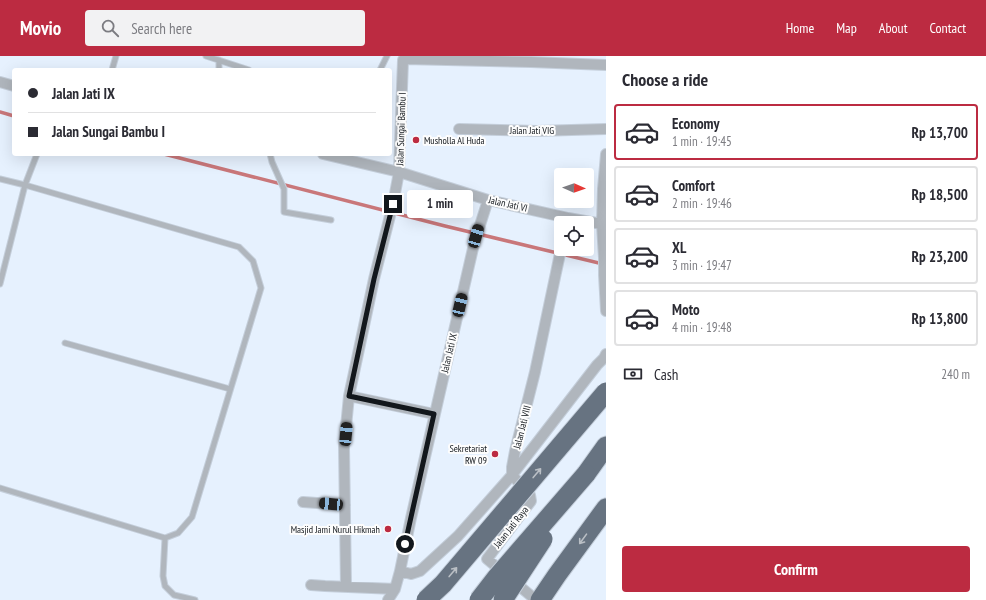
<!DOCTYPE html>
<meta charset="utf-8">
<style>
body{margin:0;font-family:"PT Sans Narrow",sans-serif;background:#f2f2f3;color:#2b2b33;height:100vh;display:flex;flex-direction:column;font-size:15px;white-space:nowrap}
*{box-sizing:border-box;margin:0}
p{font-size:13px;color:#7c7c81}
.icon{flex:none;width:22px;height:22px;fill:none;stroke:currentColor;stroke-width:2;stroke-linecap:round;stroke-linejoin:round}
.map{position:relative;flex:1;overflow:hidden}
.drawer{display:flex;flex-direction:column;background:#fff;width:380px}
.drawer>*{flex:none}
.hud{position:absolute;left:12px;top:12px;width:380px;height:88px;border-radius:4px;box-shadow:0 4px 16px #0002;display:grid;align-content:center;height:88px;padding:0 16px;background:#fff}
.needle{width:26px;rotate:92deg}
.buttons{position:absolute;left:554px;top:112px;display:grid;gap:8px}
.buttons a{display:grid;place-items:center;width:40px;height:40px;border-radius:4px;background:#fff;box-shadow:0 4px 16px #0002;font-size:20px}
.end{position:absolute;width:18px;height:18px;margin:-9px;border:5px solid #12171c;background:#fff;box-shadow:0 0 0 2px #fff}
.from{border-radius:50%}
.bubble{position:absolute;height:28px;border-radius:4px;background:#fff;box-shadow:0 4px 16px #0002;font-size:13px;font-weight:700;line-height:28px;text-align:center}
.car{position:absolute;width:12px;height:24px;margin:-12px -6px;border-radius:5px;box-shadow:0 0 3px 1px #0007;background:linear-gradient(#222 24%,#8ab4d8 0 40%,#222 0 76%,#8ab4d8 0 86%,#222 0)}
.hud b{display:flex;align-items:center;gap:14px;height:38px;font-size:15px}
.hud b+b{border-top:1px solid #e1e1e2}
.hud i{width:10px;height:10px;background:#2b2b33}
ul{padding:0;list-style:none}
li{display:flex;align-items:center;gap:12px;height:56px;margin:0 8px 6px;padding:0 8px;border:2px solid #e1e1e2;border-radius:4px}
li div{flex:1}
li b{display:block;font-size:15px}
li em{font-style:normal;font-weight:700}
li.current{border-color:#bc2b41}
li>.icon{width:36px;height:36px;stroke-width:1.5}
h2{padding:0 16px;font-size:18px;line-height:48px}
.pay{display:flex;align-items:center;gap:10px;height:44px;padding:0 16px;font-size:15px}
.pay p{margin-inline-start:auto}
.action{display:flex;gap:8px;margin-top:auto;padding:8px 16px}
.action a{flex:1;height:46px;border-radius:4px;background:#bc2b41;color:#fff;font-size:16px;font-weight:700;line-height:46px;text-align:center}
header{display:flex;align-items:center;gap:24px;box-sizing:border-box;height:56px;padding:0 20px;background:#bc2b41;color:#fff}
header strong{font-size:19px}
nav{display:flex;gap:22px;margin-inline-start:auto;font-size:14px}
.search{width:280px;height:36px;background:#f2f2f3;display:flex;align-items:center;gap:10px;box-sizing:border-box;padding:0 14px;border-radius:4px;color:#7c7c81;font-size:15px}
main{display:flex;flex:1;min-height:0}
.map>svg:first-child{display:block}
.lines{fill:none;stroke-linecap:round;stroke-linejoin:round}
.stream{stroke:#c9777a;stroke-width:3.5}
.lane-casing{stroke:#c4ceda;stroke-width:7}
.street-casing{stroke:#c4ceda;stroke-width:12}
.highway-casing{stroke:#c4ceda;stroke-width:21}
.lane{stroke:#b0b6bd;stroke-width:5}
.street{stroke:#b0b6bd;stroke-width:10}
.highway{stroke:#677381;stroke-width:19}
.highway-bridge-casing{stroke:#c4ceda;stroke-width:21;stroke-linecap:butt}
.highway-bridge{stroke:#677381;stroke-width:19}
.oneway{stroke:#babfc5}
.route{stroke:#12171c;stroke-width:5}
.poi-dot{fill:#bc2b41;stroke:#fdfdfd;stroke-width:1.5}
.labels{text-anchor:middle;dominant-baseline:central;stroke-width:4;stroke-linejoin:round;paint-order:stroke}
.street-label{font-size:10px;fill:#12171c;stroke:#fdfdfd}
.poi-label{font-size:10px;fill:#12171c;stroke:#fdfdfd;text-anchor:end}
</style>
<header>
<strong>Movio</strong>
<div class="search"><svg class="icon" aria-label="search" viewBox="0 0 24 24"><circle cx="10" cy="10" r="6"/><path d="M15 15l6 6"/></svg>Search here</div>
<nav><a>Home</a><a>Map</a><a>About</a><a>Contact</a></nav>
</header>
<main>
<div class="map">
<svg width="606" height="544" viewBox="0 0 606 544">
<rect width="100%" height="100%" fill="#e6f1fe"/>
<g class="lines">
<path class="stream" d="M0,56L14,60
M164,98L445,170L603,208"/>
<defs>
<path id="lane" d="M206,0L249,14
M112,14L116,0
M219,14V4
M380,14L387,0
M270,98L272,106L284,133V156L331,164
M0,123L25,129L239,191L253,205L261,232L192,461L178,477L165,482L0,432
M0,228L25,129L37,98
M65,287L230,333
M165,482L163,520L165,530L174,539L195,544"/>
<path id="street" d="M0,26L14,30
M459,73L537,75L606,73
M323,98L399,116L488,144L568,162L602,168
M606,98L603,133L602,168L604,202V219L606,255
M488,144L474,188L411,462L400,515L411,518L420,515L458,480L512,419L597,309L604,302L606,298
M349,340L434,358
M512,419V411L515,395L535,316L561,193
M512,419L530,439L531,445L487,503L536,544
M303,446L345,449
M311,529L325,530L395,533
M346,531L344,391L349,340L374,223L393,148L399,116L403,4L405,3L531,6L606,9
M388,544L395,533L400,515"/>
<path id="highway" d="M586,418L606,390
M540,544L557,519L606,452"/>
</defs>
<use href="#lane" class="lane-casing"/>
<use href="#street" class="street-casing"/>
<use href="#highway" class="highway-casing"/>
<use href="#lane" class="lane"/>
<use href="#street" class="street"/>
<use href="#highway" class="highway"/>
<defs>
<path id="highway-bridge" d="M426,544L443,528L606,336
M479,544L496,522L586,418
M503,544L543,483"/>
</defs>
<use href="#highway-bridge" class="highway-bridge-casing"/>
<use href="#highway-bridge" class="highway-bridge"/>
</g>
<defs><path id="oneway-shaft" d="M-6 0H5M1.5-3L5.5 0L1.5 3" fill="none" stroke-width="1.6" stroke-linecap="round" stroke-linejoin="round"/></defs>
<g class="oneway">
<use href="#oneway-shaft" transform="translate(537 417) rotate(-50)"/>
<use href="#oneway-shaft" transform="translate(583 483) rotate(126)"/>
<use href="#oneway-shaft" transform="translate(453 516) rotate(-50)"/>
</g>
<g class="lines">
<path class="route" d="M393,148L374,223L349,340L434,358L405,488"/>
</g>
<g class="poi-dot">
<circle cx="416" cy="84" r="4"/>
<circle cx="495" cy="398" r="4"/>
<circle cx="388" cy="473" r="4"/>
</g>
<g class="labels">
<g class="street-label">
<text transform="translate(401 73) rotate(-88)">Jalan Sungai Bambu I</text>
<text x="532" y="74">Jalan Jati VIG</text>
<text transform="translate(508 148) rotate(13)">Jalan Jati VI</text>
<text transform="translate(449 297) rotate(-77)">Jalan Jati IX</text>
<text transform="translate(522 371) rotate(-76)">Jalan Jati VIII</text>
<text transform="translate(511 471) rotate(-52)">Jalan Jati Raya</text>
</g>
<g class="poi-label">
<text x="424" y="84" text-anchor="start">Musholla Al Huda</text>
<text x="487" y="392">Sekretariat<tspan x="487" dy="12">RW 09</tspan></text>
<text x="380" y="473">Masjid Jami Nurul Hikmah</text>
</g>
</g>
</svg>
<div class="buttons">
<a><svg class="needle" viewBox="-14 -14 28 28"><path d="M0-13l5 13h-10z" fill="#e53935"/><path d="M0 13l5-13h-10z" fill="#7c7c81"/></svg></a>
<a><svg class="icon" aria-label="locate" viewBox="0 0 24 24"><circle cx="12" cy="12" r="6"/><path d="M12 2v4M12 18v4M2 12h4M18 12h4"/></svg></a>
</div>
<i class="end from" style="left:405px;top:488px"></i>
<i class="end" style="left:393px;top:148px"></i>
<div class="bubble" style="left:407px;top:134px;width:66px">1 min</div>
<i class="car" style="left:476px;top:180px;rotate:16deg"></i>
<i class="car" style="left:460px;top:249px;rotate:13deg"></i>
<i class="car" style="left:346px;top:378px;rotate:5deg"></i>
<i class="car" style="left:331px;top:448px;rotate:275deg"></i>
<div class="hud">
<b><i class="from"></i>Jalan Jati IX</b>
<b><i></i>Jalan Sungai Bambu I</b>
</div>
</div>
<section class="drawer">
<h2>Choose a ride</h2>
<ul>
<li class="current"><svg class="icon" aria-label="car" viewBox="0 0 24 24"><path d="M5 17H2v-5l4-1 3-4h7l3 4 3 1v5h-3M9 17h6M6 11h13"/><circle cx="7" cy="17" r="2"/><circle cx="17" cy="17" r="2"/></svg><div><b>Economy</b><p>1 min · 19:45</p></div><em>Rp 13,700</em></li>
<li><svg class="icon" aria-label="car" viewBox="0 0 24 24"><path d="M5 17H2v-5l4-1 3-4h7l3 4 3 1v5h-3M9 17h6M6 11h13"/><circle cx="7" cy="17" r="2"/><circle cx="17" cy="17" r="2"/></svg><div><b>Comfort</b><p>2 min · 19:46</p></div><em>Rp 18,500</em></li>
<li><svg class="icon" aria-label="car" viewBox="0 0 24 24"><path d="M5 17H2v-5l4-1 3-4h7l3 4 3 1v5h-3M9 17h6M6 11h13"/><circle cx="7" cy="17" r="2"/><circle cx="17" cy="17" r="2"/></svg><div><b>XL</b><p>3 min · 19:47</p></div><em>Rp 23,200</em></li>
<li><svg class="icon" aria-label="car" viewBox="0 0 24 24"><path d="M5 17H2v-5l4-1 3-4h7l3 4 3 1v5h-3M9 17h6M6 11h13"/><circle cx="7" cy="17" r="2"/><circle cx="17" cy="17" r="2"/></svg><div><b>Moto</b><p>4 min · 19:48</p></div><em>Rp 13,800</em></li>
</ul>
<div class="pay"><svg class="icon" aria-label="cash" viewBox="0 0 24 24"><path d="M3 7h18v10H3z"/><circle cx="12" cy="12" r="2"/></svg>Cash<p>240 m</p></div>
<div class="action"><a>Confirm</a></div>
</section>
</main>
